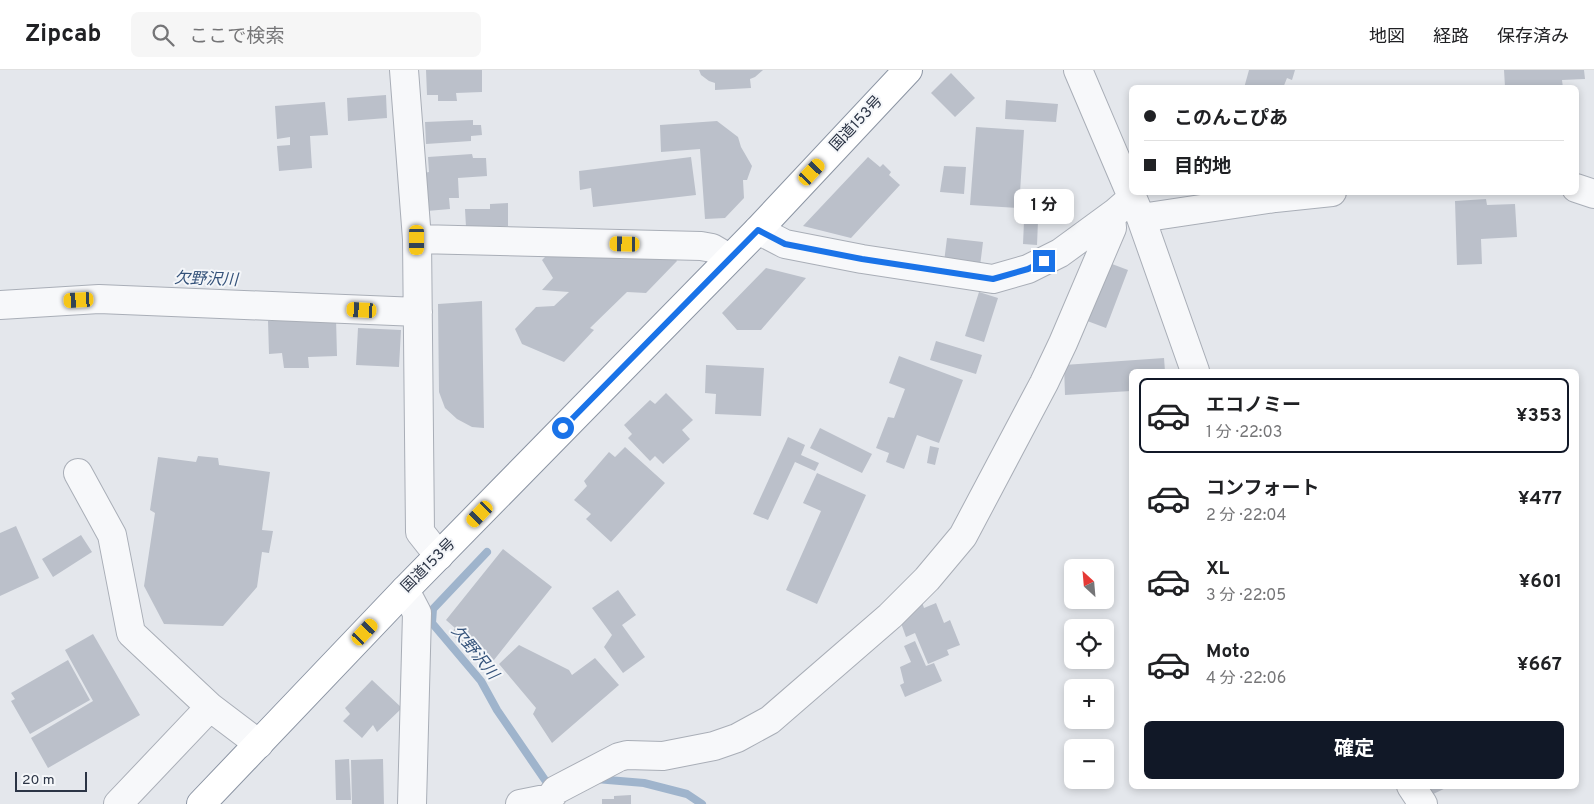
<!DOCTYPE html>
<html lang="ja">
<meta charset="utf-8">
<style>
body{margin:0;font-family:Overpass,"Noto Sans JP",sans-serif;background:#f6f6f6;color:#202124;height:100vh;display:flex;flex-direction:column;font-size:19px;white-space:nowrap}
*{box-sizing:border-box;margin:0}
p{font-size:16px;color:#757577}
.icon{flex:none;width:28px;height:28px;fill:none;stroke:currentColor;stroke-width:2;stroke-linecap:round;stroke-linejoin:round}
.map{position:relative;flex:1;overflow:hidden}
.side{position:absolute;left:1129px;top:299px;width:450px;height:420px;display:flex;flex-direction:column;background:#fff;border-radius:8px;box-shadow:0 2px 8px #0003}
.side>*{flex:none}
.banner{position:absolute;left:1129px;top:15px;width:450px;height:110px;border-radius:8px;box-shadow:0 2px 8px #0003;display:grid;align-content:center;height:110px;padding:0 15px;background:#fff}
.needle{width:32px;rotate:334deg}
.controls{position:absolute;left:1064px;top:489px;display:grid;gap:10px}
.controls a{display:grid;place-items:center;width:50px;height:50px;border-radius:8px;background:#fff;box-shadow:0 2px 8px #0003;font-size:25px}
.scale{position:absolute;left:15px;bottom:12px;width:72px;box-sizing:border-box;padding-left:5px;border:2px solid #2b3445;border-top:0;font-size:14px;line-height:18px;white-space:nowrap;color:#2b3445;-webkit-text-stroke:4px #f4f6f9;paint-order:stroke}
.end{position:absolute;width:22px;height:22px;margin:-11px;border:6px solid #1a73e8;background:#fff;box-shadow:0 0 0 2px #fff}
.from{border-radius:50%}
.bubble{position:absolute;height:35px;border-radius:8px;background:#fff;box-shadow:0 2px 8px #0003;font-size:16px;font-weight:700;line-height:35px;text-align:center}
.car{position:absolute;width:15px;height:30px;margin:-15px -8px;border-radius:6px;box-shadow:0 0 4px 1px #0007;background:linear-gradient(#f5c518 24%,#345 0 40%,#f5c518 0 76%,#345 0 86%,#f5c518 0)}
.banner b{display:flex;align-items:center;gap:18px;height:48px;font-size:19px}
.banner b+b{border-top:1px solid #e0e0e0}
.banner i{width:12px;height:12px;background:#202124}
ul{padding:9px 0 0;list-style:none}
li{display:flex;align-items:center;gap:15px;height:75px;margin:0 10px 8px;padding:0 5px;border:2px solid transparent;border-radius:8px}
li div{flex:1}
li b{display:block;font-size:19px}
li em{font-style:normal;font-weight:700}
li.selected{border-color:#111827}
li>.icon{width:45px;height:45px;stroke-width:1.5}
.button{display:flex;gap:10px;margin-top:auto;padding:10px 15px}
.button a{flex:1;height:58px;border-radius:8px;background:#111827;color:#fff;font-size:20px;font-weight:700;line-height:58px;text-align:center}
header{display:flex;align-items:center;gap:30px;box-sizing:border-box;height:70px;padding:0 25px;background:#fff;border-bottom:1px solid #e0e0e0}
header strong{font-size:24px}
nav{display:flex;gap:28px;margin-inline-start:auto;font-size:18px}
.search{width:350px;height:45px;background:#f6f6f6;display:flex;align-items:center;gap:12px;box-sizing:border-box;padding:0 18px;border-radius:8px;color:#757577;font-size:19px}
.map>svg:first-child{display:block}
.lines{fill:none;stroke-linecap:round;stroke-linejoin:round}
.stream{stroke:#9fb4cc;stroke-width:8}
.building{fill:#bbc0ca}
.minor-casing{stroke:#a9aeb7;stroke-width:30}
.highway-casing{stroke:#8b94a3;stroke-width:30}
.minor{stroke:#f7f8fa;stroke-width:28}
.highway{stroke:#fff;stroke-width:28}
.route{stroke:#1a73e8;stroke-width:6}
.labels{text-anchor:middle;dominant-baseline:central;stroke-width:4;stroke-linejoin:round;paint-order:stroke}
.street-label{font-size:15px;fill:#2b3445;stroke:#f4f6f9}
.water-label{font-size:16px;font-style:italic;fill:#34527a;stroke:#f4f6f9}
</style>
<header>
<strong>Zipcab</strong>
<div class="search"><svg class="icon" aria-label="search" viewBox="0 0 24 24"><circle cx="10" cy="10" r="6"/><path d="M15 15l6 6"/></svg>ここで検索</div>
<nav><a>地図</a><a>経路</a><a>保存済み</a></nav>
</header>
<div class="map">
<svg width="1594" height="734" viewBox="0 0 1594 734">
<rect width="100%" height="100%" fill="#e4e7ec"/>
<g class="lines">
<path class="stream" d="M487,482L433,539L432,553L481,611L497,640L545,710
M596,709L644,713L687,724L702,734"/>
</g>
<path class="building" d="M426,0H482V22L456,23L457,31H438V25H427Z
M699,0H763L755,7L750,9L751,18L715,20V13L709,11L701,5Z
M1249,0H1295L1292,10L1287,8L1283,18H1244Z
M1504,0H1584L1585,9L1562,10L1563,18L1505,17Z
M951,3L975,28L955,47L931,23Z
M386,25L387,48L348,51L347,28Z
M1006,30L1058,34L1056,52L1005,49Z
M325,32L328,65L310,66L312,98L279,101L277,76L290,75V67L277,69L275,36Z
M473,50V55H481L482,65L471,66V71L426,74L425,52Z
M717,51L738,67L741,77L752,96L747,110H743L744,128L725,148L705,149L700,79L661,82L660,55Z
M976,57L1024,60L1019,138L970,135Z
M472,84L473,88H486L487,106L458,108L459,128H449L450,139L427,141L424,103L429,102L428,87Z
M691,87L696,125L593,137L591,118L580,120L579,101Z
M868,87L880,97L883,94L891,102L889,105L900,115L851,168L803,156Z
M944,96L966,97L964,124L940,122Z
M1486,129L1487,135L1515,134L1517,167L1481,169L1482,194L1457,195L1455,131Z
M508,133V156L466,157L465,139H490V134Z
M1024,151H1038L1037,175L1023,174Z
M947,168L983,172L980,196L944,192Z
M549,183L672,184L677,191L646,223L627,222L590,258L594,260L564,292L522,274L515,259L536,237L554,236L569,222L542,220L553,208L542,190Z
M1104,191L1128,200L1106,258L1082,249Z
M766,198L806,208L761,260H737L722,243Z
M979,222L998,228L984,272L965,266Z
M482,231L484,358L472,357L457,349L445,338L439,322L438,234Z
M336,248L337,286L308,287L309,298H284L282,283L269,284L268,251Z
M358,258L401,260L399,297L356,295Z
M936,271L982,285L976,304L930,290Z
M899,286L963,310L939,373L917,365L904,399L886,392L889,383L876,378L888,347L894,348L905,319L889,313Z
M1164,288L1165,301H1131V321L1065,325L1064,295Z
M706,295L764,298L761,346L715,344L716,324L705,323Z
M666,323L693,350L682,360L690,369L663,394L655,386L650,391L628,368L632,364L624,355L650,330L655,334Z
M820,358L872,384L862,403L810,378Z
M788,367L805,375L801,385L819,393L815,401L795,392L768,450L753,444Z
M930,376L939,378L935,395L927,393Z
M625,377L665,413L611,472L586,449L591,444L574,430L587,416L584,411L609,382L615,387Z
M198,386L218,388L219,395L270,402L262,460L273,461L269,483L262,482L257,517L223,556L164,554L144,516L155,443L150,440L158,387L196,392Z
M817,403L866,425L817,534L786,520L821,441L803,433Z
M16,456L39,508L0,526V463Z
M81,465L92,482L53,507L42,489Z
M503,479L552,517L490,595L451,564L455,558L446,550Z
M618,520L636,545L622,555L645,587L623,603L604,577L612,565L592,538Z
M921,529L924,538L936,533L944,553L950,550L960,575L947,580L949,585L928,594L915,563L906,567L898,545Z
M93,564L140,645L48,698L31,668L93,631L65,580Z
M915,571L926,596L934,593L942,611L905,627L900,615L904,613L900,597L911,592L904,576Z
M519,575L569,600L572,605L595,588L619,615L552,673L533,644L536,638L499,594Z
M68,590L90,630L30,664L11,631L15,629L11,623Z
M372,610L402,638L377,662L373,655L362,668L343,651L350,644L345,638Z
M349,689L351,730H336L335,690Z
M383,689L384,734H352L351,690Z
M1424,716H1450L1429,726Z
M631,725V734H602V729H614V726Z"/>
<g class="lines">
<defs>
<path id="minor" d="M404,0L417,169L420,462L439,486
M1078,0L1141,148L1195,301
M1576,118L1594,124
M1141,148L1275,128L1332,122
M758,160L785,174L862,189L993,209L1028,199L1060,183L1116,142L1132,128
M417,169L701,176L712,178L729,188
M0,235L99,229L418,242
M78,403L112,465L131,563L210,637L259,674
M405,520L417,543L412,734
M1411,716L1423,734
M118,734L210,637
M520,734L550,728L556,720L619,687L627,685L663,686L714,676L737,668L770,650L890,546L927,509L963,466L1044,313L1063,273L1112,158L1111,146"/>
<path id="highway" d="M201,734L405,520L758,160L908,0"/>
</defs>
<use href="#minor" class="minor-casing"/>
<use href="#highway" class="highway-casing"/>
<use href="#minor" class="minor"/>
<use href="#highway" class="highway"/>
</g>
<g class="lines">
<path class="route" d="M563,358L758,160L785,174L862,189L993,209L1028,199L1044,191"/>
</g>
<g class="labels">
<g class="street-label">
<text transform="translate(857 54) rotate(-47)">国道153号</text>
<text transform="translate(429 496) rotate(-45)">国道153号</text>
</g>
<g class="water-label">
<text transform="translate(206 210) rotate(2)">欠野沢川</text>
<text transform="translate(474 583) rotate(51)">欠野沢川</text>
</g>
</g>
</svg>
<div class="controls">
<a><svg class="needle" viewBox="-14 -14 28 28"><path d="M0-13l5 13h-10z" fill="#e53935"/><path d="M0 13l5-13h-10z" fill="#757577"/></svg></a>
<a><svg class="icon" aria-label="locate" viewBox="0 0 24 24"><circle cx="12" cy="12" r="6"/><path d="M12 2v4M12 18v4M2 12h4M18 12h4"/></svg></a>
<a>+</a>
<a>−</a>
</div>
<div class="scale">20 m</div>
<i class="end from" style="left:563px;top:358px"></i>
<i class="end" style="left:1044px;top:191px"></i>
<div class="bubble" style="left:1014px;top:119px;width:60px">1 分</div>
<i class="car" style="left:812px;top:102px;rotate:43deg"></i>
<i class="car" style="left:417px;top:170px;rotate:180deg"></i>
<i class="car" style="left:625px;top:174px;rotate:271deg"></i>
<i class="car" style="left:79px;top:230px;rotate:267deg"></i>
<i class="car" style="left:362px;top:240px;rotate:273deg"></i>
<i class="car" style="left:480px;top:444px;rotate:224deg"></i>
<i class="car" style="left:365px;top:562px;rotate:43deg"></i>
<div class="banner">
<b><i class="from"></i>このんこぴあ</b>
<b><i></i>目的地</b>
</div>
<section class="side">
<ul>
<li class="selected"><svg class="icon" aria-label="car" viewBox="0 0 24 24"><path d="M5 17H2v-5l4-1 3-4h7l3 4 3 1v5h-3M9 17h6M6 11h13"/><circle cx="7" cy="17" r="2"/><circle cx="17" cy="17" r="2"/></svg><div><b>エコノミー</b><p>1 分 · 22:03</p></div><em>¥353</em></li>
<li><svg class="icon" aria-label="car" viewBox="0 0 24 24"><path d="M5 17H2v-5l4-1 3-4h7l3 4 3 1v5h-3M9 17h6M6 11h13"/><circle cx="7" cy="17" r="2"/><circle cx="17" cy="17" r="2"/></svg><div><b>コンフォート</b><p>2 分 · 22:04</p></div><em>¥477</em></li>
<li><svg class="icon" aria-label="car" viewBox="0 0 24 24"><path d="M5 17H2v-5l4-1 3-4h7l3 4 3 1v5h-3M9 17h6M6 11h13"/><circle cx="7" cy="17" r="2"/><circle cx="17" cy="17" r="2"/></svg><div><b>XL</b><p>3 分 · 22:05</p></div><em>¥601</em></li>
<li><svg class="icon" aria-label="car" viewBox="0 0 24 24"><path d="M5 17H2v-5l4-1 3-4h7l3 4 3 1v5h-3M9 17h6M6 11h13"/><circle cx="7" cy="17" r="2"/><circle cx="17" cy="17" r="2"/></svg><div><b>Moto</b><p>4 分 · 22:06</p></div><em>¥667</em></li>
</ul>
<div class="button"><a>確定</a></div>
</section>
</div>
